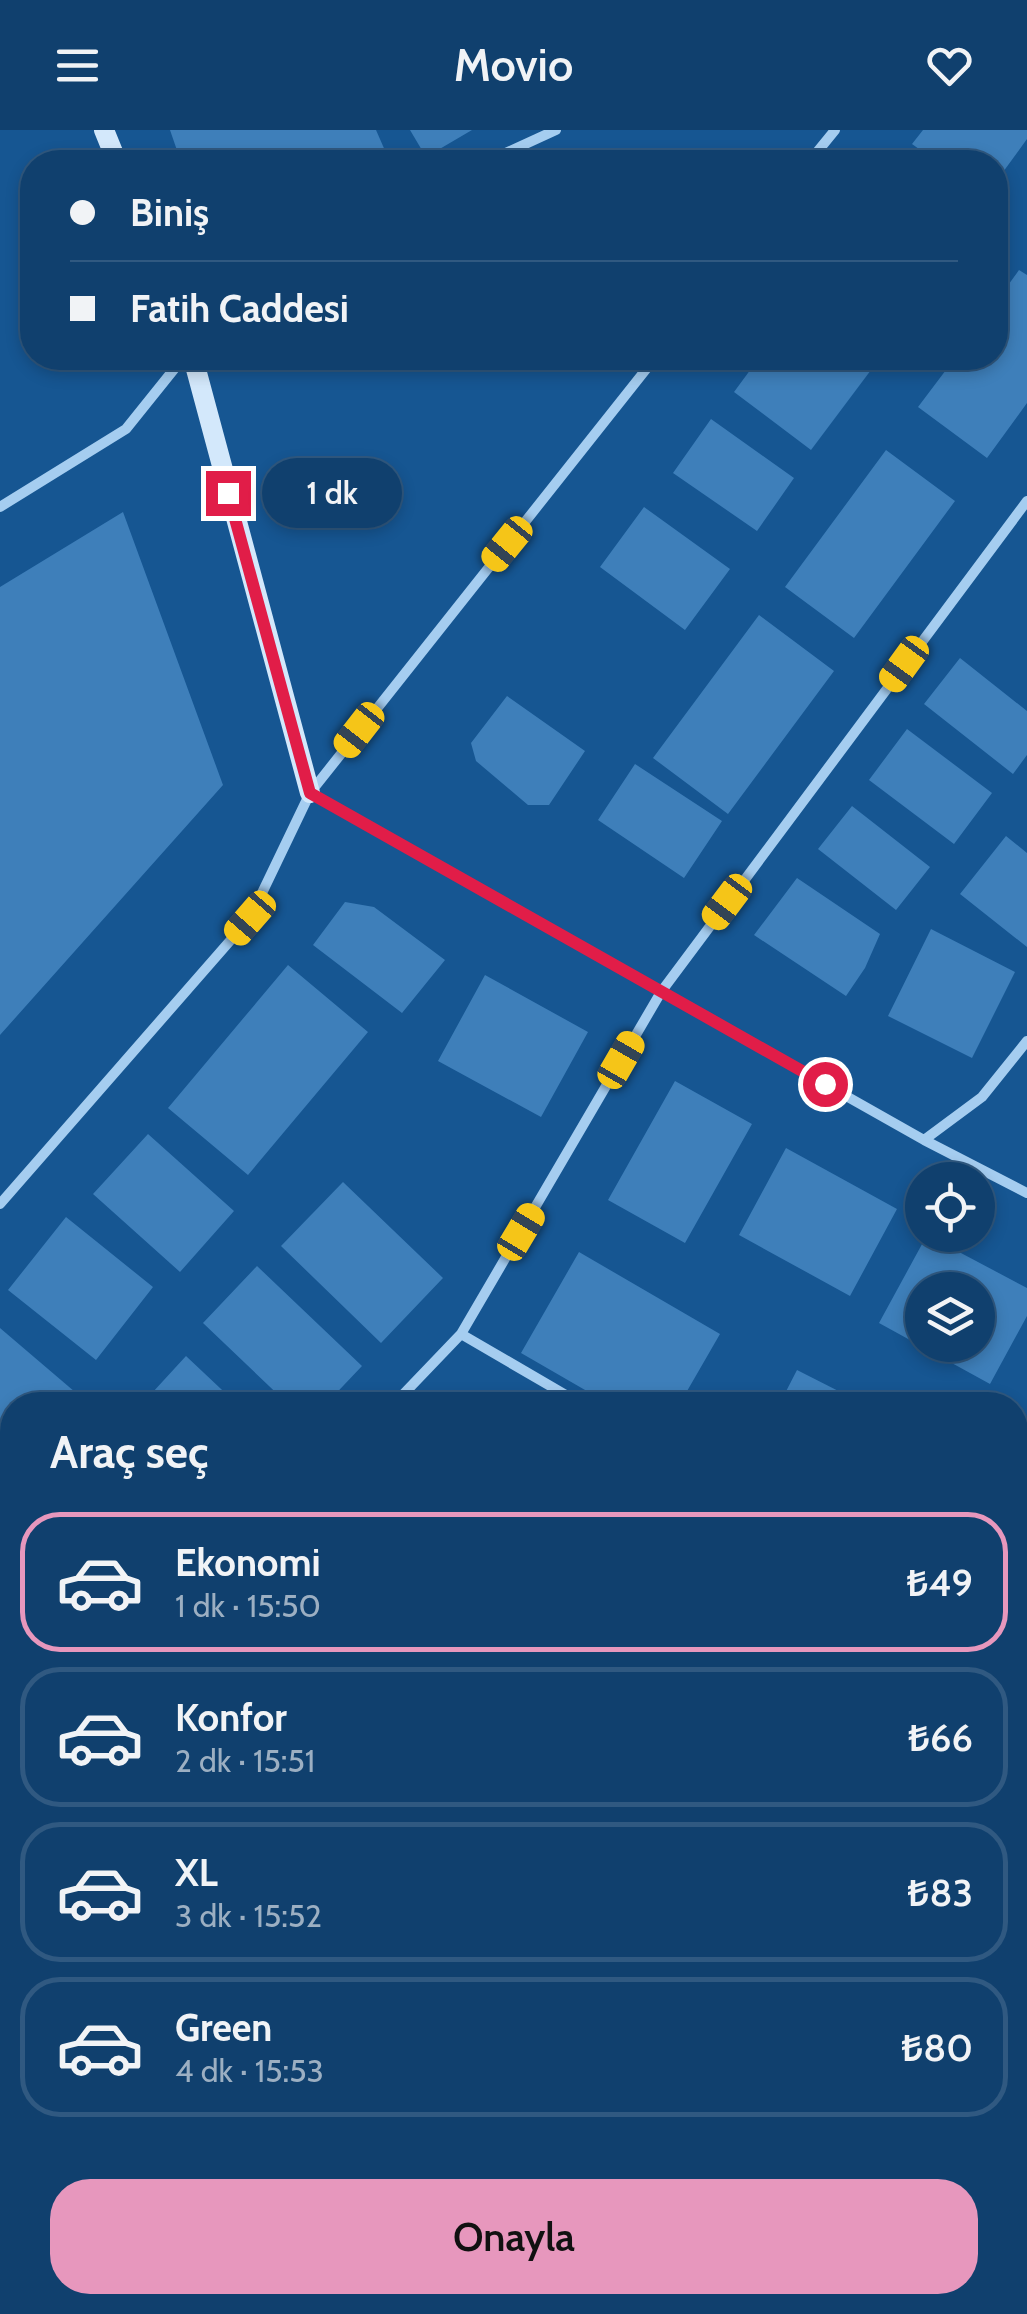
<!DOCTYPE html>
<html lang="tr">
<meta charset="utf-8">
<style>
body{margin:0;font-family:Cabin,sans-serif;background:#1e4b76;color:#f1f3f6;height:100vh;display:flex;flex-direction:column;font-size:38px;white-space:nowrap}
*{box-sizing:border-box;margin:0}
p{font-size:32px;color:#9cafc2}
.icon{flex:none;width:55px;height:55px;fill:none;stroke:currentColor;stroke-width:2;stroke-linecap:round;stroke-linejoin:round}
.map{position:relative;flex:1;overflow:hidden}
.side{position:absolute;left:0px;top:1262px;width:1028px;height:922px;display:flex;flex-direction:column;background:#10406e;border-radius:40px 40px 0 0;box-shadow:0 5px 15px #0003,0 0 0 2px #305981}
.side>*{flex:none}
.banner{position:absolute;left:20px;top:20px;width:988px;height:220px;border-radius:40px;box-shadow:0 5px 15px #0003,0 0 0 2px #305981;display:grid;align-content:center;height:220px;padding:0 50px;background:#10406e}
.fabs{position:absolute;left:905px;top:1032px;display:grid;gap:20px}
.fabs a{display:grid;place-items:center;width:90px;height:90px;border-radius:50%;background:#10406e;box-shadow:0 5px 15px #0003,0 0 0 2px #305981;font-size:50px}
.end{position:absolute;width:45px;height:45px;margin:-22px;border:12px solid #e11d48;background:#fff;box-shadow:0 0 0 5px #fff}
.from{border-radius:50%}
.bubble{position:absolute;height:70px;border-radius:35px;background:#10406e;box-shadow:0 5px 15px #0003,0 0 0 2px #305981;font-size:32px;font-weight:600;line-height:70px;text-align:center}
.car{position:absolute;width:30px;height:60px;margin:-30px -15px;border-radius:12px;box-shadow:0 0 8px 2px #0007;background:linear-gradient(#f5c518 24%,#345 0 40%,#f5c518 0 76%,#345 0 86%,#f5c518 0)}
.banner b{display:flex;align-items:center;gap:35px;height:95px;font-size:38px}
.banner b+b{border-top:2px solid #305981}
.banner i{width:25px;height:25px;background:#f1f3f6}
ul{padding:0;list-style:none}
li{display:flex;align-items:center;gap:30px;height:140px;margin:0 20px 15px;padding:0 30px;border:5px solid #305981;border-radius:40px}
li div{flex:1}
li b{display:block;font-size:38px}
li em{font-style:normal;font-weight:600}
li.active{border-color:#e797bd}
li>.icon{width:90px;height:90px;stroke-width:1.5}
h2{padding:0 50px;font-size:45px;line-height:120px}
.primary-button{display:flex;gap:20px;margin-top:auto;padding:20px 50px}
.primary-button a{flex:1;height:115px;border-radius:40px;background:#e797bd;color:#111;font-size:40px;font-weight:600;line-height:115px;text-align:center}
header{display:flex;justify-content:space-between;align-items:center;height:130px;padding:0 50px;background:#10406e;font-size:45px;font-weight:600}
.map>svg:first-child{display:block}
.building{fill:#3e7fba;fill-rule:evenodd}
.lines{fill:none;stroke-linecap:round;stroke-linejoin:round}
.street{stroke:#a5cdf0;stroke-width:10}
.secondary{stroke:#d3e8fb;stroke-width:20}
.route{stroke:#e11d48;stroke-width:12}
</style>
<header><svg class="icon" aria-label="menu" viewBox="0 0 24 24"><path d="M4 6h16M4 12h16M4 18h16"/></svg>Movio<svg class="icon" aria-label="heart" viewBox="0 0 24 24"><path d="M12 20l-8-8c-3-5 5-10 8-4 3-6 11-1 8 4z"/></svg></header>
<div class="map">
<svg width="1027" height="2184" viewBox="0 0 1027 2184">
<rect width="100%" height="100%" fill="#165692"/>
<path class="building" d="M170,0H376L390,32H181Z
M410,0H472L426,27Z
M923,0H1027V9L995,53V32H937L912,14Z
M1019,140L1027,145V273L987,328L918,277L955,228H995V173Z
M759,228H880L811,320L734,262Z
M711,289L794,348L757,401L673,343Z
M886,320L955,371L854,508L785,457Z
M644,377L730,439L685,500L600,437Z
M123,382L223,655L0,905V457Z
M759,485L834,541L728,684L653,628Z
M960,528L1027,581V625L1013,644L924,574Z
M507,566L585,621L549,675H528L476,631L471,613Z
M907,599L992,663L954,714L869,650Z
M635,634L722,691L684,748L598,690Z
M852,676L930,737L896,780L818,719Z
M1006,706L1027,723V817L960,764Z
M797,748L880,804L865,838L846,866L754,805Z
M345,772L374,777L445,830L402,883L313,815Z
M931,799L1015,842L972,928L888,886Z
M288,835L368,902L248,1045L168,978Z
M485,845L588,902L541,987L438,931Z
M675,951L752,994L685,1113L608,1070Z
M148,1004L234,1081L180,1142L93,1064Z
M786,1018L897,1079L850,1166L739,1105Z
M343,1052L443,1148L381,1213L281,1116Z
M66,1087L153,1157L96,1230L8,1160Z
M927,1105L1027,1158V1186L990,1254L879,1193ZM922,1160H978V1215H922Z
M579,1122L720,1204L679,1275H611L521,1223Z
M257,1136L362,1236L325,1275H289L203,1193Z
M0,1198L75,1262L65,1275H12V1322L0,1311Z
M186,1226L238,1275H141Z
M797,1240L866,1275H779Z
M12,1401V1458L0,1446V1416Z
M1015,1445L1027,1446V1547L1015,1546Z
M1015,1572L1027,1574V1669L1015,1668Z
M0,1747L12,1754V1817L0,1840Z
M447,2172H538L531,2184H441Z"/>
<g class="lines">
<path class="street" d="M486,32L556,0
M809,32L835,0
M0,377L126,299L183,228
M310,663L924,1010L1027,1063
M924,1010L982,967L1027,911
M0,1074L250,788L310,663L655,228
M461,1204L583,1275
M393,1275L461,1204L661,862L1027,371
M0,1503L12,1512
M1015,1708L1027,1709
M37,2184L51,2172
M814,2184L815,2172"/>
<path class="secondary" d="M104,0L117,32
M193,228L310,663
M0,1985L12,1993
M317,2172L337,2184"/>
</g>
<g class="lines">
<path class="route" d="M228,363L310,663L825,954"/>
</g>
</svg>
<div class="fabs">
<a><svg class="icon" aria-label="locate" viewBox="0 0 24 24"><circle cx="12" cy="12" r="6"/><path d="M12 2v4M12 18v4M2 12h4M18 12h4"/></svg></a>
<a><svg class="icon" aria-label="layers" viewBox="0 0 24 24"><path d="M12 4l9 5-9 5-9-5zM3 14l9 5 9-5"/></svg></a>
</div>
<i class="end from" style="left:825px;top:954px"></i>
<i class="end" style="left:228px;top:363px"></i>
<div class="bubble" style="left:262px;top:328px;width:140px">1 dk</div>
<i class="car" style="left:507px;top:414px;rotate:219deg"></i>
<i class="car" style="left:904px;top:534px;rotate:216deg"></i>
<i class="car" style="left:359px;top:600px;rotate:218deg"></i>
<i class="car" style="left:727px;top:772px;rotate:217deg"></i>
<i class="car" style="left:250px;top:788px;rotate:221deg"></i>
<i class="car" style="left:621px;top:930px;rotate:30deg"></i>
<i class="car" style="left:521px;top:1102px;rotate:31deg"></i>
<div class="banner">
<b><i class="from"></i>Biniş</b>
<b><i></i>Fatih Caddesi</b>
</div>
<section class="side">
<h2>Araç seç</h2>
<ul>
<li class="active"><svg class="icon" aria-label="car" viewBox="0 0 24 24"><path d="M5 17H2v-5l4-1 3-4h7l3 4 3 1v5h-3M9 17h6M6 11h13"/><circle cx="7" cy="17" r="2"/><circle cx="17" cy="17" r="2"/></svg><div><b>Ekonomi</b><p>1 dk · 15:50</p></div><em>₺49</em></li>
<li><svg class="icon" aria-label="car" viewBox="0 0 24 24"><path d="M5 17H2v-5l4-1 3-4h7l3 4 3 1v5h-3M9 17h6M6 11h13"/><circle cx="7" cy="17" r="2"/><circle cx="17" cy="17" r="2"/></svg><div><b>Konfor</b><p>2 dk · 15:51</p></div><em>₺66</em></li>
<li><svg class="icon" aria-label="car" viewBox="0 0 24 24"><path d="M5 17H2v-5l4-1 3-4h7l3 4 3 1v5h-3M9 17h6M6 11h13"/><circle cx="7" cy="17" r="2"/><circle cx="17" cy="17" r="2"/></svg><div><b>XL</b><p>3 dk · 15:52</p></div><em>₺83</em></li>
<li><svg class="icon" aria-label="car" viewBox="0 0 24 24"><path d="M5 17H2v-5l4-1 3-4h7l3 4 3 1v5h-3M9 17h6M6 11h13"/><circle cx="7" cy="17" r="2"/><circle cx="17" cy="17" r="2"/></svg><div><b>Green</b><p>4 dk · 15:53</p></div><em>₺80</em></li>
</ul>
<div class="primary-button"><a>Onayla</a></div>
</section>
</div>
